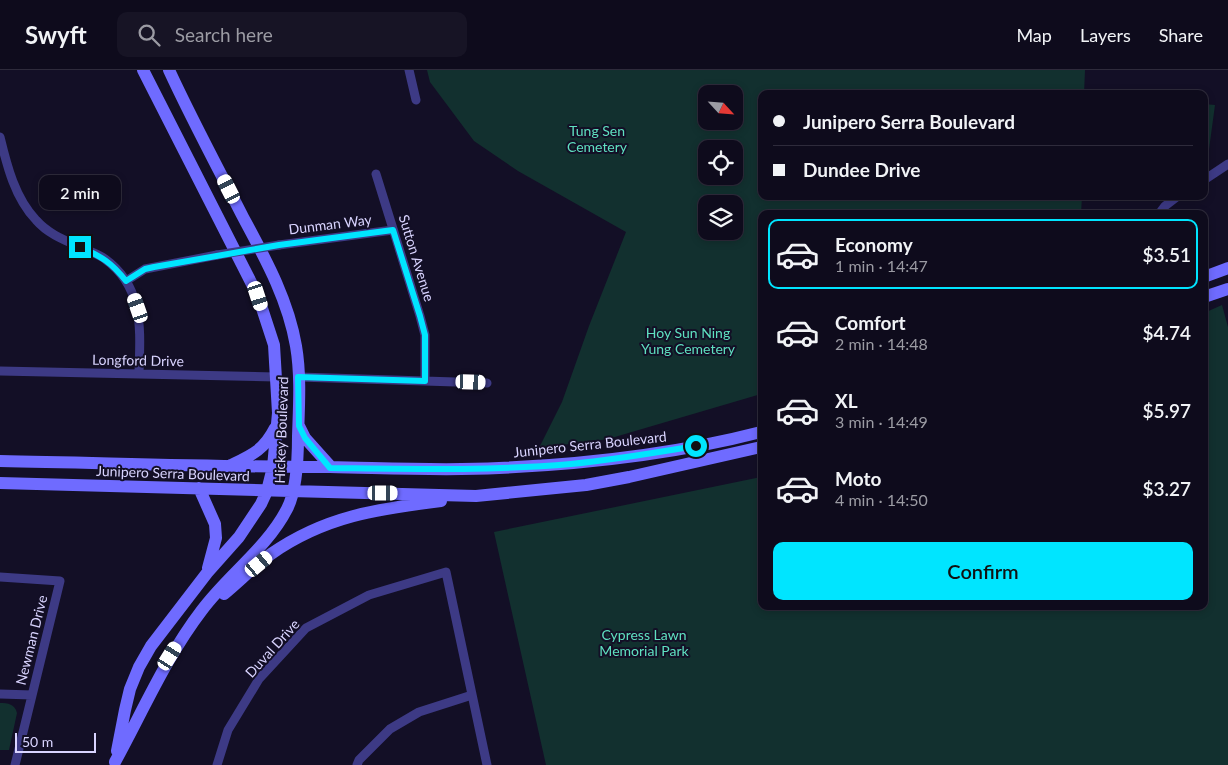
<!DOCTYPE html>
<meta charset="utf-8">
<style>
body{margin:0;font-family:Lato,sans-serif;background:#171425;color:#f1f3f6;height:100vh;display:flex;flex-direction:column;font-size:19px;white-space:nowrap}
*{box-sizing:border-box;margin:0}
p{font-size:16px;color:#9b9ba3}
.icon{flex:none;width:28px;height:28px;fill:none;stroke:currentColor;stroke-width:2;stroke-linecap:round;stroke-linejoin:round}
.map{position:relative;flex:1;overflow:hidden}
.panel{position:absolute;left:758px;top:140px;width:450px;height:400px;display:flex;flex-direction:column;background:#0e0b1c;border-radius:10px;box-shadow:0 2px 8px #0003,0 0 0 1px #2e2b3b}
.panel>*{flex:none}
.top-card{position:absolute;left:758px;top:20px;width:450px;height:110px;border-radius:10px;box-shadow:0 2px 8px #0003,0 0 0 1px #2e2b3b;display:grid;align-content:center;height:110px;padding:0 15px;background:#0e0b1c}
.needle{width:32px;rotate:116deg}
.buttons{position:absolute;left:698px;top:15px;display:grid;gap:10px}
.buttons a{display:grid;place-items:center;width:45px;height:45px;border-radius:10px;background:#0e0b1c;box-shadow:0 2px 8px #0003,0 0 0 1px #2e2b3b;font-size:25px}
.scale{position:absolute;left:15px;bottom:12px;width:81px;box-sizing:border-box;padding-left:5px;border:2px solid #d9d4ff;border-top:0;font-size:14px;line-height:18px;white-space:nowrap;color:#d9d4ff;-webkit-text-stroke:4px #130f26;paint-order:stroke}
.end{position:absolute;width:22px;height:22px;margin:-11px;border:6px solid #00e5ff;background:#111;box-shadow:0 0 0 2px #111}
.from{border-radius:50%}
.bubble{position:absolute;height:35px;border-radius:10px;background:#0e0b1c;box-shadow:0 2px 8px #0003,0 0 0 1px #2e2b3b;font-size:16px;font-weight:600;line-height:35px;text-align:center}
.car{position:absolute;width:15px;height:30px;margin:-15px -8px;border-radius:6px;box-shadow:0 0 4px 1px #0007;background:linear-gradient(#fff 24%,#345 0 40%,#fff 0 76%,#345 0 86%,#fff 0)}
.top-card b{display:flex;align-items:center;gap:18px;height:48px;font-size:19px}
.top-card b+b{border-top:1px solid #2e2b3b}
.top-card i{width:12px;height:12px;background:#f1f3f6}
ul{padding:9px 0 0;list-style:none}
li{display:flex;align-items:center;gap:15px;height:70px;margin:0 10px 8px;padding:0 5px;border:2px solid transparent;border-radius:10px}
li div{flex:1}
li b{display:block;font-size:19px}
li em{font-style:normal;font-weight:600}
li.selected{border-color:#00e5ff}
li>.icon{width:45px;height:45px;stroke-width:1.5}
.cta{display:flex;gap:10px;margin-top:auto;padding:10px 15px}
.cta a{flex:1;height:58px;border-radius:10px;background:#00e5ff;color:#111;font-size:20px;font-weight:600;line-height:58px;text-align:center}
header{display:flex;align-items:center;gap:30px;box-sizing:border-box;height:70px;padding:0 25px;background:#0e0b1c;border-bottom:1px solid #2e2b3b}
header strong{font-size:24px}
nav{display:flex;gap:28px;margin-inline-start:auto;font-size:18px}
.search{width:350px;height:45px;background:#171425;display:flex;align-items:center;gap:12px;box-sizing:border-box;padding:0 18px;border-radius:10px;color:#9b9ba3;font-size:19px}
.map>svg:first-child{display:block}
.green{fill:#12302f;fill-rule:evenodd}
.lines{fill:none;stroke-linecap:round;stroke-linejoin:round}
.minor{stroke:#3d3a85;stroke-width:9}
.secondary{stroke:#6f6bff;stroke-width:12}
.minor-bridge{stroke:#3d3a85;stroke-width:9}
.route{stroke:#00e5ff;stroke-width:6}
.labels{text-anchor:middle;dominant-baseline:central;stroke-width:4;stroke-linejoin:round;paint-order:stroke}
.park-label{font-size:14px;fill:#5fe0c0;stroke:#130f26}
.street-label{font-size:14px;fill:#d9d4ff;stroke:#130f26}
</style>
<header>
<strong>Swyft</strong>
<div class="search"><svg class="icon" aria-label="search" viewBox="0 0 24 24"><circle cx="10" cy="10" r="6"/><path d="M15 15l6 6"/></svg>Search here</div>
<nav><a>Map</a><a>Layers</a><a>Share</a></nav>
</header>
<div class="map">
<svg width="1228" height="695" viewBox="0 0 1228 695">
<rect width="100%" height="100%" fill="#130f26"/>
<path class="green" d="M427,0H1085L1084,24H761V126H1082L1081,144H761V324L608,369L539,378L562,332L589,256L626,162L518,101L474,71L430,12ZM706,24H734V51H706ZM706,79H734V106H706ZM706,134H734V161H706Z
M1204,34L1215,35L1207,94H1204Z
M1222,235L1228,257V695H546L494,462L761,407V536H1204V243Z
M0,633C8,633 15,634 17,643L9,680H0Z"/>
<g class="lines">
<path class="minor" d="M409,0L416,30
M0,67C7,96 15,128 36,150C49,165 67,171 85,179C91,182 100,185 105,189C145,218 140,261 139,304
M376,104L420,246L425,265V311
M1204,110L1228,94
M1159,144L1165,136L1178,126
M279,175L393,160
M126,211L145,199L217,185
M0,301L276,307
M299,307L487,313
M0,507L60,511L15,695
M0,624L32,625
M217,695L228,660L259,609L306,558L369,525L446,502L487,695
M357,695L359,690L390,659L419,642L472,625"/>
<path class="secondary" d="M1204,207L1228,198
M1204,227L1228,219
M299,356L305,368L331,397
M0,391C110,393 220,397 330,397C386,398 443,401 499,398C587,394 676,384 761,362
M231,395C252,385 264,380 275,358
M0,413L476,426L586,415L629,407L761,377
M199,418L215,454L216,468L208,498
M224,524C240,511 254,496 271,484C325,446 378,439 441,431
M117,681L125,640L130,619L139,597L151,576L207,503L239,467L261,434L267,421L273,397L278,343L274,275L258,226L143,0
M115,692C143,641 166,587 202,540C228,505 267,478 287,439C297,420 298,387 298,366C299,336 301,305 296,276C288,229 265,188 243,147C218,98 192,50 169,0"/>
<path class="minor-bridge" d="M217,185L279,175"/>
</g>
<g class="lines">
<path class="route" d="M80,177C102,187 111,192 126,211L145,199L154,197L279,175L393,160L420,246L425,265V311L298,307L299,356L305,368L330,398C411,399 491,401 571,394C613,390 654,383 696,376"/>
</g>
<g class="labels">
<g class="park-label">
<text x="597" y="60">Tung Sen<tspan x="597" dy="16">Cemetery</tspan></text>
<text x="688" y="262">Hoy Sun Ning<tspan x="688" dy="16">Yung Cemetery</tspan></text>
<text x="644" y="564">Cypress Lawn<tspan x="644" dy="16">Memorial Park</tspan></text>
</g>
<g class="street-label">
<text transform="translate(330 154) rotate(-7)">Dunman Way</text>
<text transform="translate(417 188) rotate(73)">Sutton Avenue</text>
<text transform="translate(138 290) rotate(1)">Longford Drive</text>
<text transform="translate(281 360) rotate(-88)">Hickey Boulevard</text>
<text transform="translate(590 374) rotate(-6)">Junipero Serra Boulevard</text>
<text transform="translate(173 403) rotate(2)">Junipero Serra Boulevard</text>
<text transform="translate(31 570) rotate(-76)">Newman Drive</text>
<text transform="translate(272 578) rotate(-48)">Duval Drive</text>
</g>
</g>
</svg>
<div class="buttons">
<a><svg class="needle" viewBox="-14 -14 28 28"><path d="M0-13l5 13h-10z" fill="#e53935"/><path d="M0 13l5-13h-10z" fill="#9b9ba3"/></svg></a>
<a><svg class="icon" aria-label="locate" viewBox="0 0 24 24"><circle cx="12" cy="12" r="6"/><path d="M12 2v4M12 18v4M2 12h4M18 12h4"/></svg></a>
<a><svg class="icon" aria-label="layers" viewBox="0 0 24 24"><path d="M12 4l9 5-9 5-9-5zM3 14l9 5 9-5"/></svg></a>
</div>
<div class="scale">50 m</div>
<i class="end from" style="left:696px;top:376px"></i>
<i class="end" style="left:80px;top:177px"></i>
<div class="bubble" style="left:39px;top:105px;width:82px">2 min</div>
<i class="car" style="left:229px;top:119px;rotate:333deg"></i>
<i class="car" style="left:258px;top:226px;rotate:162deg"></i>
<i class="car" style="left:138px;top:238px;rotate:341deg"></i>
<i class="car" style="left:471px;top:312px;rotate:92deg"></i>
<i class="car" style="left:383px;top:423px;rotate:90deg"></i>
<i class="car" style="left:259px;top:494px;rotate:50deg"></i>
<i class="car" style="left:170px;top:586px;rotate:32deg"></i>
<div class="top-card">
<b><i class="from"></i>Junipero Serra Boulevard</b>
<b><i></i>Dundee Drive</b>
</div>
<section class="panel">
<ul>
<li class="selected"><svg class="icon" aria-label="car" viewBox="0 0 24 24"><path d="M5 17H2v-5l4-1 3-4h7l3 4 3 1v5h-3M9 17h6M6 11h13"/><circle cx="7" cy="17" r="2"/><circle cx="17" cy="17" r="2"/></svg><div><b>Economy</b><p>1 min · 14:47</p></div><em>$3.51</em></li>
<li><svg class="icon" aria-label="car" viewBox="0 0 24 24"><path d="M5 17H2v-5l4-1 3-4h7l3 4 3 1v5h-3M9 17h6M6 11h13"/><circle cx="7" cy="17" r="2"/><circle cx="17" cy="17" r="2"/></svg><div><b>Comfort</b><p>2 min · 14:48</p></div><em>$4.74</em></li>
<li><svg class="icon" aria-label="car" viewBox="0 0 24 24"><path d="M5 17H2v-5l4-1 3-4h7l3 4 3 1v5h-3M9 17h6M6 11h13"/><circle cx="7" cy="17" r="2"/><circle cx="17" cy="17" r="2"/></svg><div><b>XL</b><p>3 min · 14:49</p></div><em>$5.97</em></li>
<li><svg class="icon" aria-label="car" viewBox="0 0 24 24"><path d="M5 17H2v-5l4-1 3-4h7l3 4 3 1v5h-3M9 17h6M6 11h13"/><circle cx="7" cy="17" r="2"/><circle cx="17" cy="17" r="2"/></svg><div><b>Moto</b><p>4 min · 14:50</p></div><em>$3.27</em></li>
</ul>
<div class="cta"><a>Confirm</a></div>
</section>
</div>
